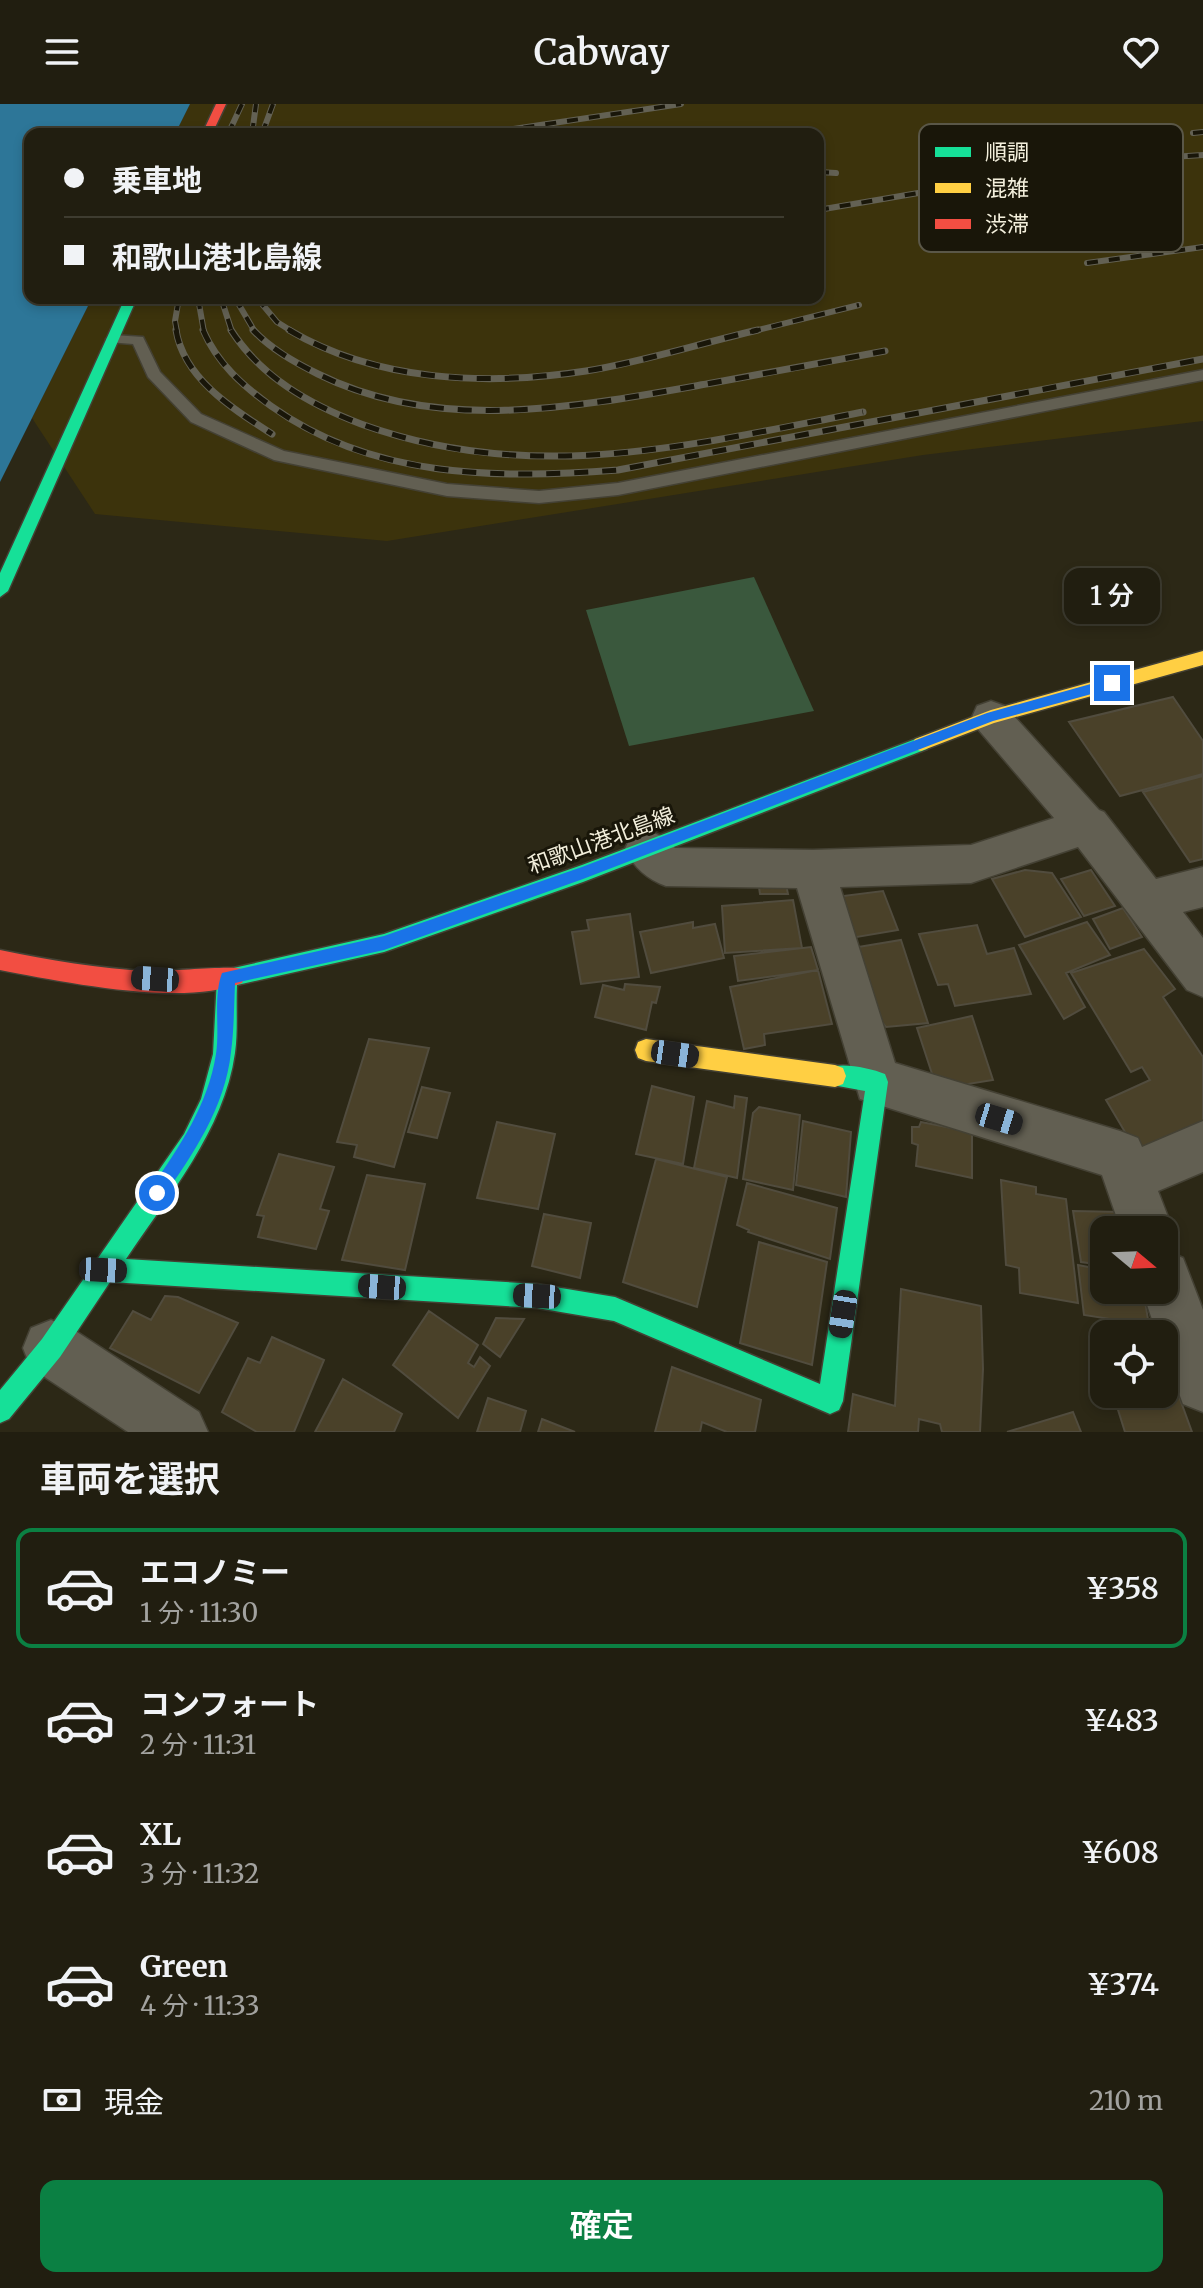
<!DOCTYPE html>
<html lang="ja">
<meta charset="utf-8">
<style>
body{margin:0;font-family:Merriweather,"Noto Sans JP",serif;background:#2d2b1e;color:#f1f3f6;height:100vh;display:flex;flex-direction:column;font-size:30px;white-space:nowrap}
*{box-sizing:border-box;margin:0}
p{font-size:26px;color:#a2a29f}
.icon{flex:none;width:44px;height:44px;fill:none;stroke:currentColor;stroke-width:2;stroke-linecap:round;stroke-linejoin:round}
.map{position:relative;height:1328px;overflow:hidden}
.drawer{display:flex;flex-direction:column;background:#211e10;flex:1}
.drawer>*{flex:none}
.banner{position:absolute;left:24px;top:24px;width:800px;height:176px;border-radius:16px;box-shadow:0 4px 12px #0003,0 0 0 2px #3e3c30;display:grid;align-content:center;height:176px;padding:0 40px;background:#211e10}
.needle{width:52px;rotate:109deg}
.controls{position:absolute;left:1090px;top:1112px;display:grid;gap:16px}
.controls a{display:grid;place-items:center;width:88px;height:88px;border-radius:16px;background:#211e10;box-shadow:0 4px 12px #0003,0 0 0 2px #3e3c30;font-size:40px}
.end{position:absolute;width:36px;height:36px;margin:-18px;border:10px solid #1a73e8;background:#fff;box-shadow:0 0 0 4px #fff}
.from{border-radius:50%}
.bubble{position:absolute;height:56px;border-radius:16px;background:#211e10;box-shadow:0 4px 12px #0003,0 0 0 2px #3e3c30;font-size:26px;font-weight:600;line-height:56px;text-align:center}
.car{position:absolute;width:24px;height:48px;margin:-24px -12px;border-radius:10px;box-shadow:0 0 6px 2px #0007;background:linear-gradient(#222 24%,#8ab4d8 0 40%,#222 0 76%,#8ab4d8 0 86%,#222 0)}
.banner b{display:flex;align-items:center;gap:28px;height:76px;font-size:30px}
.banner b+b{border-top:2px solid #3e3c30}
.banner i{width:20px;height:20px;background:#f1f3f6}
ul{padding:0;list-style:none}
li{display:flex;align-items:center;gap:24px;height:120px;margin:0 16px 12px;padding:0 24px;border:4px solid transparent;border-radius:16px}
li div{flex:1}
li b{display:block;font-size:30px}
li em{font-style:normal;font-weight:600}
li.selected{border-color:#0b8043}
li>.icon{width:72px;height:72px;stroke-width:1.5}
h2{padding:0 40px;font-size:36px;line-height:96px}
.pay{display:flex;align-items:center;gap:20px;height:88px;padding:0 40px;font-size:30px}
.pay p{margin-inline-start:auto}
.cta{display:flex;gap:16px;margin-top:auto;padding:16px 40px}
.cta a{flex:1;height:92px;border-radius:16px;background:#0b8043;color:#fff;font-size:32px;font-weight:600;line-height:92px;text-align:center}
header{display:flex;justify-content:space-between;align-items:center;height:104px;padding:0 40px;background:#211e10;font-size:36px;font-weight:600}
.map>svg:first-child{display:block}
.built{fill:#3c330c}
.green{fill:#3a583d}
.water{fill:#2d7698}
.building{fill:#4a4129;stroke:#514c3e;stroke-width:2}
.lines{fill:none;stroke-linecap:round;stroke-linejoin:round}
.lane-casing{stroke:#444134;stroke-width:3}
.street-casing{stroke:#444134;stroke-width:3}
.fast-casing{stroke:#444134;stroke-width:3}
.slow-casing{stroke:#444134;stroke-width:3}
.jam-casing{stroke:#444134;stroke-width:3}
.lane{fill:#625f52;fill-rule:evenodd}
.street{fill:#625f52;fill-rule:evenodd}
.fast{fill:#16e098;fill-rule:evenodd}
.slow{fill:#ffcf43;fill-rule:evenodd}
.jam{fill:#f24e42;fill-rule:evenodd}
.rail-far1-casing{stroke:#636154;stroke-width:6}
.rail-casing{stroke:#636154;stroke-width:7}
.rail-far1{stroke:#191609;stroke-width:4;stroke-dasharray:11;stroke-linecap:butt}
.rail{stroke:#191609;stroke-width:5;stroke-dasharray:14;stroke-linecap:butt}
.route{fill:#1a73e8}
.labels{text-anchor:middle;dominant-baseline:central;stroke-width:6;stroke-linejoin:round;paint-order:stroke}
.street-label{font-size:22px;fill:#f3efdc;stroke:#191609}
.key{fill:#191609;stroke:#5a5748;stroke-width:2}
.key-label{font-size:22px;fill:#f3efdc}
</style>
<header><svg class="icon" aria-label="menu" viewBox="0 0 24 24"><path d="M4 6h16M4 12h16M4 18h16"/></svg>Cabway<svg class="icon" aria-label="heart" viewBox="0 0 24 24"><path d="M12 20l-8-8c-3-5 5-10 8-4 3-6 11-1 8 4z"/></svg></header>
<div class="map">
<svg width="1203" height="1328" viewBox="0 0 1203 1328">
<rect width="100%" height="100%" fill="#2c2816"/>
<path class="built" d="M190,0H1203V317L923,351L387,437L95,410L32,314L92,194H818V30H175Z"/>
<path class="green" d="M754,473L814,607L629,642L586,506Z"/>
<path class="water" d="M0,0H190L175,30H30V194H92L0,378Z"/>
<path class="building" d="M1173,593L1203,637V670L1120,692L1069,618Z
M1203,672V755L1190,758L1143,688Z
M1025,766L1052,769L1081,813L1025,833L992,775Z
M1091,766L1115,802L1084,812L1061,775Z
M785,776L788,790H760L758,777Z
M883,787L898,826L851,834L835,793Z
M793,796L802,844L725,849L722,802Z
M1123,804L1142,833L1110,845L1093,815Z
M630,810L639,873L581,880L572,828L589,826L587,816Z
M693,818V824L715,820L724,854L651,869L640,828Z
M1087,818L1110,851L1066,869L1085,903L1064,915L1019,841Z
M977,821L987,850L1014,844L1031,890L955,902L948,880L938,881L919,830Z
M901,836L928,919L886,923L878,913L852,844Z
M811,843L818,866L738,877L734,852Z
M1144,845L1175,885L1163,893L1203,953V1025L1141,1055L1106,996L1150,976L1142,963L1131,968L1071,869Z
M818,866L832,920L764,930L765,941L744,945L730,883Z
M625,880L660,883L656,899L652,898L646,926L595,913L603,881L624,886Z
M972,912L993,976L937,985L917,924Z
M369,935L429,944L394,1063L354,1053L357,1041L337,1038Z
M652,982L694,993L683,1060L636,1050Z
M422,983L450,989L437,1034L408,1028Z
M735,992L747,994L737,1074L694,1064L707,997L734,1004Z
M759,1003L800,1011L793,1086L743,1075L753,1009Z
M803,1017L851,1028L846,1093L796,1081Z
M497,1018L555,1030L538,1105L477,1094Z
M921,1018L972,1028V1074L916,1062L918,1041L912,1039V1023H919Z
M279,1050L334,1063L320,1105L329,1107L316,1145L258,1133L264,1112L257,1111Z
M656,1055L727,1073L697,1203L623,1178Z
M367,1071L425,1080L405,1166L342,1156Z
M1001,1076L1036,1083V1090L1066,1095L1078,1199L1020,1189L1019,1164L1006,1161Z
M747,1079L837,1104L830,1155L748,1128L749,1126L737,1121Z
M1073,1107L1122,1108L1127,1126H1104V1161L1081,1158Z
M544,1110L591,1119L580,1174L532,1162Z
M759,1138L827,1158L812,1261L740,1239Z
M1078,1161L1104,1166V1186H1143L1149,1221L1084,1211Z
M901,1185L981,1202L983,1265L980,1328H942L940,1320L919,1315L918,1328H848L853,1290L895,1302Z
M165,1192L178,1193L238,1219L199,1289L110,1244L133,1207L151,1216Z
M429,1207L478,1241L468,1259L474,1263L480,1253L490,1262L458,1314L393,1261Z
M496,1214L524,1215L500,1253L483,1240Z
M272,1233L324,1256L294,1328H257L222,1308L248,1254L260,1259Z
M1164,1251L1192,1328H1125L1113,1290H1164Z
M672,1263L761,1296L755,1328H727L702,1318L700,1328H655Z
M343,1275L402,1310L394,1328H315Z
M488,1294L526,1307L520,1328H477Z
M1073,1308L1081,1328H1007Z
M542,1315L575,1328H538Z"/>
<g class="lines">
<defs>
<path id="lane" d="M113,231L143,233L160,268L201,310L284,347L447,380L539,387L618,379L1203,266V276L618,391L539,399L447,392L274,356L191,318L148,273L133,240L108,238L106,235Z"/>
<path id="street" d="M991,597L1005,602L1099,706L1104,708L1156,775L1203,763V803L1183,808L1203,834V893L1187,886L1078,743L971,779L840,783L895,959L1120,1027L1138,1034L1142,1043L1203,1017V1068L1158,1087L1173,1126L1164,1145V1126H1121L1102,1071L860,995L797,784L666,782C647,775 634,764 625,745L631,732L646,726L661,732L675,744L813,746L971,741L1054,714L977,624L972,613L977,602Z
M1164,1146L1183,1154L1203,1206V1308L1183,1300L1164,1249V1230H1157L1142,1186H1164Z
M51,1216L71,1224L199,1308L208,1328H128L31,1264L23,1244L31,1224Z"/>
<path id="fast" d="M125,194H137L8,487L0,493V469Z
M921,633L927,635L930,640L927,645L583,778L384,848L237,881C236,904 238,927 235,949C224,1027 168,1092 126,1155L537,1180L615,1193L820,1280L865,987L827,980L824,972L827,964C842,958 870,964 885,970L888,978L843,1297L839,1306L830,1310L614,1217L537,1204L110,1178L60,1253L9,1315L0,1319V1286L42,1235L184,1030L201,995L213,950L217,874L220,867L384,830L582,761Z"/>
<path id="slow" d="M1203,547V561L994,619L921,647L915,645L912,640L915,635L991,606Z
M646,935L835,961L843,964L846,972L843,980L835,983L646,957L638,954L635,946L638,938Z"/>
<path id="jam" d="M216,0H226L212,30H202Z
M0,846C49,856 99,865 149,867C168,868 231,861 242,865L245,872L242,879C182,903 64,878 0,866Z"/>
</defs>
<use href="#lane" class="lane-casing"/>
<use href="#street" class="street-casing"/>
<use href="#fast" class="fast-casing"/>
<use href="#slow" class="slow-casing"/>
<use href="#jam" class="jam-casing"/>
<use href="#lane" class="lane"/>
<use href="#street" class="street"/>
<use href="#fast" class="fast"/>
<use href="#slow" class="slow"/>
<use href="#jam" class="jam"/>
<defs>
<path id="rail-far1" d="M540,29L573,30
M1193,29L1203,28
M228,30L242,0
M252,30L256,0
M262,30L273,0
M480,30L681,0
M818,68L836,69
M818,106L1107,57L1203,51
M1087,159L1203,143
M198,194L204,228
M221,194L232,228
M235,194L255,228
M257,194L277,218L293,228
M177,228L175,217L179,194
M750,228L859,201"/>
<path id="rail" d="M176,226C184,275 233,305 272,330
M203,226C217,259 243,282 271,302C373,375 498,375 618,366L1203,255
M231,226C261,273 309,300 361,320C532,382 691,341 863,308
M253,226C271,245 294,258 318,270C440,331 583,302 712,279C769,269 827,258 885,247
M289,226C377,278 487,282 586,267C643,258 701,239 758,226"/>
</defs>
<use href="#rail-far1" class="rail-far1-casing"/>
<use href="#rail" class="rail-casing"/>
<use href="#rail-far1" class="rail-far1"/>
<use href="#rail" class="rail"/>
</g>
<path class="route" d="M1112,574L1119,579L1117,583L993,617L583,775L384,846L235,879C234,902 234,926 231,948C225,1004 193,1050 162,1095L157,1098L151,1095L148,1089L151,1084C180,1042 208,1001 216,950C220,924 213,893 222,869L384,832L582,763L987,609Z"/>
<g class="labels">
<g class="street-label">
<text transform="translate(601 736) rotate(-20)">和歌山港北島線</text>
</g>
</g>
<rect x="919" y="20" width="264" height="128" rx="12" class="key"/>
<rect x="935" y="43" width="36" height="10" fill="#16e098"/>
<rect x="935" y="79" width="36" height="10" fill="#ffcf43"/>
<rect x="935" y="115" width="36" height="10" fill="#f24e42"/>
<g class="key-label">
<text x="985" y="56">順調</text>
<text x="985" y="92">混雑</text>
<text x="985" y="128">渋滞</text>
</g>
</svg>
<div class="controls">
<a><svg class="needle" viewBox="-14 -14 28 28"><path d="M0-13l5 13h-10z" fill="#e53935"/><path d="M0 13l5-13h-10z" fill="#a2a29f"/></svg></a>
<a><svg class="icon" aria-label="locate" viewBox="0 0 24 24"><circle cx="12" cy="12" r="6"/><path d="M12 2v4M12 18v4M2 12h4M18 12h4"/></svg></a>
</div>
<i class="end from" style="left:157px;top:1089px"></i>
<i class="end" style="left:1112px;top:579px"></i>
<div class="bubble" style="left:1064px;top:464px;width:96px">1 分</div>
<i class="car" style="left:155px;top:875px;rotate:274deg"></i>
<i class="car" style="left:675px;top:950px;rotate:98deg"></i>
<i class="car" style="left:999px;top:1015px;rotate:107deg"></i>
<i class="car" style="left:103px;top:1166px;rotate:93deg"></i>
<i class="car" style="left:382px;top:1183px;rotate:274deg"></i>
<i class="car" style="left:537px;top:1192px;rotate:273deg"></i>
<i class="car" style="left:843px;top:1210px;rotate:189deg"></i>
<div class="banner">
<b><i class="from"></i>乗車地</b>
<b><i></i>和歌山港北島線</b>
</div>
</div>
<section class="drawer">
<h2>車両を選択</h2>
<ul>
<li class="selected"><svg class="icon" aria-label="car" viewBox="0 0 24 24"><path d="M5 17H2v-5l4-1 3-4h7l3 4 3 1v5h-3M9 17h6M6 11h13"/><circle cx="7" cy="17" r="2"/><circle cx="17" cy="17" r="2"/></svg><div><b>エコノミー</b><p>1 分 · 11:30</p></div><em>¥358</em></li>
<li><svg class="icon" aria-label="car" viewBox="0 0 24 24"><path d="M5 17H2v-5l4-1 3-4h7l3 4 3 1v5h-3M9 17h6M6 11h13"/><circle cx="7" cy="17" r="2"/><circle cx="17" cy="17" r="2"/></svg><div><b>コンフォート</b><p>2 分 · 11:31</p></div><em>¥483</em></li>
<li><svg class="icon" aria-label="car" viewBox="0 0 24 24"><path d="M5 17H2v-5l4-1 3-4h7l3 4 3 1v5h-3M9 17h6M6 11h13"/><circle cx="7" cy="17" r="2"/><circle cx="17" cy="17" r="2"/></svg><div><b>XL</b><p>3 分 · 11:32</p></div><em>¥608</em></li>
<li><svg class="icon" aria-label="car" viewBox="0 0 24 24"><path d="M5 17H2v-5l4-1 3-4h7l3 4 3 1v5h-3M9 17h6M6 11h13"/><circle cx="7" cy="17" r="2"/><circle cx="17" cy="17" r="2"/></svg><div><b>Green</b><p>4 分 · 11:33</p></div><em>¥374</em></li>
</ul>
<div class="pay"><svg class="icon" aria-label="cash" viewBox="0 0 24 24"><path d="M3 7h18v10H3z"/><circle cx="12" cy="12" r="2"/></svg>現金<p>210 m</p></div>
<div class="cta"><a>確定</a></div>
</section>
